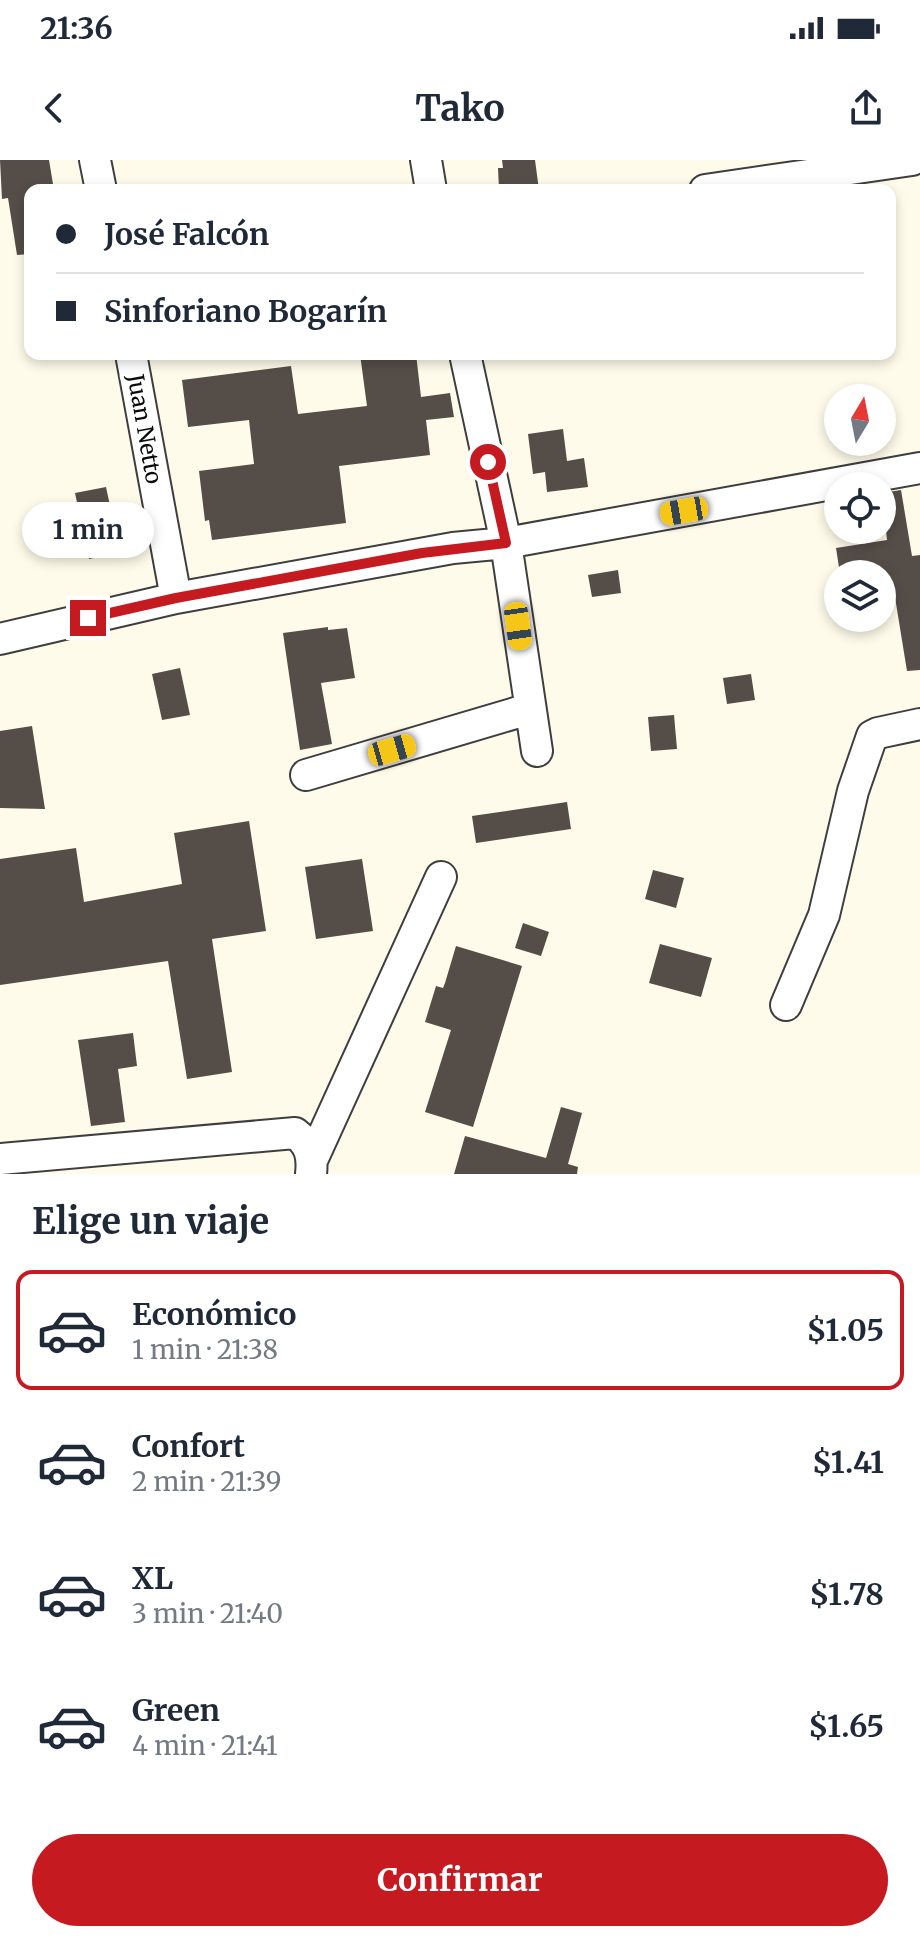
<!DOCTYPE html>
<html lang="es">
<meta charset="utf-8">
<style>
body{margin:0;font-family:Merriweather,serif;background:#f6f6f7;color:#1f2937;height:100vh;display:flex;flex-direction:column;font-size:30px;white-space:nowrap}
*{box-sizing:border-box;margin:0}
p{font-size:26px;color:#747a83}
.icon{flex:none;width:44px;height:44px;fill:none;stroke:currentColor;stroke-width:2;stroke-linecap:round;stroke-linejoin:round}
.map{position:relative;height:1014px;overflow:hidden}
.panel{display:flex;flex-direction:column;background:#fff;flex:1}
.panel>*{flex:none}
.hud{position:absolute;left:24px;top:24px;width:872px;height:176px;border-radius:16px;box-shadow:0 4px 12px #0003;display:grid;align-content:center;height:176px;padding:0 32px;background:#fff}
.needle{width:52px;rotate:10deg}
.fabs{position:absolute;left:824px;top:224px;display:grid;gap:16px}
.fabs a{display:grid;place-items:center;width:72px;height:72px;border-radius:50%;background:#fff;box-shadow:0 4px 12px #0003;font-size:40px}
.end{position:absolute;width:36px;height:36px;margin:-18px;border:10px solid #c51a20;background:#fff;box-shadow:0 0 0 4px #fff}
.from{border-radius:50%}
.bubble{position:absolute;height:56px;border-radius:28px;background:#fff;box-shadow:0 4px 12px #0003;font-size:26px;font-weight:700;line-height:56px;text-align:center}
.car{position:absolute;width:24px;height:48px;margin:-24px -12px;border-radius:10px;box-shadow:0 0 6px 2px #0007;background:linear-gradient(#f5c518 24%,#345 0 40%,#f5c518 0 76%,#345 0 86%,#f5c518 0)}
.hud b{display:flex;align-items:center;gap:28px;height:76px;font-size:30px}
.hud b+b{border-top:2px solid #e0e1e3}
.hud i{width:20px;height:20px;background:#1f2937}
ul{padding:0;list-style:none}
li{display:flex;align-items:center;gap:24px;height:120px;margin:0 16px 12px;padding:0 16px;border:4px solid transparent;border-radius:16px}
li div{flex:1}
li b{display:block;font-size:30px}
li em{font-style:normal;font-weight:700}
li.current{border-color:#c51a20}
li>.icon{width:72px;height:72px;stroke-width:1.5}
h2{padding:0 32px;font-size:36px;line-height:96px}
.cta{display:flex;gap:16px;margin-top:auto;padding:16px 32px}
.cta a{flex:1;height:92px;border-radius:48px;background:#c51a20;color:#fff;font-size:32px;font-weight:700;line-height:92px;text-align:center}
.status{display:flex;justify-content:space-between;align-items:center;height:56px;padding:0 40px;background:#fff;direction:ltr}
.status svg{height:22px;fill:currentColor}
header{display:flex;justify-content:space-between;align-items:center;height:104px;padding:0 32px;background:#fff;font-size:36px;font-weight:700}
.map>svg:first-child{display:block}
.building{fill:#554d47}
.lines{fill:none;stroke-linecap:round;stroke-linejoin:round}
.street-casing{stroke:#3e3e3e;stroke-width:34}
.street{stroke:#fff;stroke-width:30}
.route{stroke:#c51a20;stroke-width:10}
.labels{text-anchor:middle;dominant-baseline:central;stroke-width:8;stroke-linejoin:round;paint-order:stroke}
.street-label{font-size:22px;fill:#0b0b0b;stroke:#fff}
</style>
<div class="status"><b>21:36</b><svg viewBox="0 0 49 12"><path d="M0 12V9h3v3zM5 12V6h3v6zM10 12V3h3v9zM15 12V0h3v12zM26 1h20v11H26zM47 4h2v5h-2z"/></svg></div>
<header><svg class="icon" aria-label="back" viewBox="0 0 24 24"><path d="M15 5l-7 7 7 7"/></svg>Tako<svg class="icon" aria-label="share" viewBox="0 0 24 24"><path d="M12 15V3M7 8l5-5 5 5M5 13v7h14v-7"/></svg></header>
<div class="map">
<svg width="920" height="1014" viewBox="0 0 920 1014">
<rect width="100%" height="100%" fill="#fffbea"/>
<path class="building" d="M0,0H49L54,30H30V94L17,95L8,38L2,39Z
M502,0H535L539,30H499L498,8H503Z
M360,194H416L421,237L450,233L454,257L426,260L430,295L339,306L346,363L212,380L209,360L205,361L199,311L254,304L249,260L188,267L182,220L291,206L298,254L367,246Z
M563,269L567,301L584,298L588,327L547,332L545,312L533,314L528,274Z
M106,327L120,392L89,399L75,333Z
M901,330L912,396L920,395V510L907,511L893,425L882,426V414H840L836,388L887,380L882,333Z
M618,410L621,433L592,437L588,415Z
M328,467V470L347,468L355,518L321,523L332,584L300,590L283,473Z
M180,508L190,555L162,560L152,514Z
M751,514L755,540L727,544L723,518Z
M674,555L677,589L651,591L648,557Z
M32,566L45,649L0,648V571Z
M567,642L571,669L476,683L472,656Z
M249,661L266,771L212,779L232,912L187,919L168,801L0,825V699L76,688L84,742L182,724L174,673Z
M362,699L373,771L316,779L305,707Z
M653,710L684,718L676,748L645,739Z
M523,763L549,772L541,796L515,788Z
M660,784L712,798L701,837L649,823Z
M456,786L522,806L473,967L425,952L451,870L425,862L436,826L443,828L445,823Z
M133,873L137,906L118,909L125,962L91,966L78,880Z
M561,947L582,953L568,1004L578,1007L577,1014H454L465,976L546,998Z"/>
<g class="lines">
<defs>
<path id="street" d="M95,0L101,30
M426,0L431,30
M705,30L912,0
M131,194L176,438
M465,194L506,383L537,591
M0,479L176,438L453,388L506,383L920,308
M306,615L529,549
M786,845L824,755L853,631L872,576L878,573L920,564
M313,998L441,717
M0,999L295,973C310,984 313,996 311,1014"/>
</defs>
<use href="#street" class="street-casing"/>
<use href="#street" class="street"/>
</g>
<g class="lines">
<path class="route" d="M88,458L176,438L422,393L506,383L488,302"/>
</g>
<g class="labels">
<g class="street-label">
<text transform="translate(145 269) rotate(80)">Juan Netto</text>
</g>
</g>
</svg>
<div class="fabs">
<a><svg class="needle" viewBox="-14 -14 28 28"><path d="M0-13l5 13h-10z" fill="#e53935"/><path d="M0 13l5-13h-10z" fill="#747a83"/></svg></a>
<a><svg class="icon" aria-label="locate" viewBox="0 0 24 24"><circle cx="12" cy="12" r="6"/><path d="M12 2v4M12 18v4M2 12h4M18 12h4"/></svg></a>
<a><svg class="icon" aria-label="layers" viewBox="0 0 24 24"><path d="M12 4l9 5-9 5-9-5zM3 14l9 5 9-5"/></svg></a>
</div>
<i class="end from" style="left:488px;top:302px"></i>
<i class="end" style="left:88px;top:458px"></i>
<div class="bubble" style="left:22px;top:342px;width:132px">1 min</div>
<i class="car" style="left:684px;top:351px;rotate:260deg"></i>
<i class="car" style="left:518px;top:466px;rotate:172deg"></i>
<i class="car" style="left:392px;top:590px;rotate:74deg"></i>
<div class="hud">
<b><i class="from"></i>José Falcón</b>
<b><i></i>Sinforiano Bogarín</b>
</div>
</div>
<section class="panel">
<h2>Elige un viaje</h2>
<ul>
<li class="current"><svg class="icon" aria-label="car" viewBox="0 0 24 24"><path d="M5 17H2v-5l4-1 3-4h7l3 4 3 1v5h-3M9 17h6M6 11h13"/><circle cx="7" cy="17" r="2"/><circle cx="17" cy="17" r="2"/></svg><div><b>Económico</b><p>1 min · 21:38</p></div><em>$1.05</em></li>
<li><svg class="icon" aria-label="car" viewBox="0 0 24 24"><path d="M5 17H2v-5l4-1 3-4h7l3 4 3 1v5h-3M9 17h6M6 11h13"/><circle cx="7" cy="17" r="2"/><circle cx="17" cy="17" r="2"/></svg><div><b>Confort</b><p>2 min · 21:39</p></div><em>$1.41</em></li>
<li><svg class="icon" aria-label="car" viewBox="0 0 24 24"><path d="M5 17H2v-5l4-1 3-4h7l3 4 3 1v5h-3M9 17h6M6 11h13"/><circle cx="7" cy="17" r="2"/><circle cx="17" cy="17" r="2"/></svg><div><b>XL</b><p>3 min · 21:40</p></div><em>$1.78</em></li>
<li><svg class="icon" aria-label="car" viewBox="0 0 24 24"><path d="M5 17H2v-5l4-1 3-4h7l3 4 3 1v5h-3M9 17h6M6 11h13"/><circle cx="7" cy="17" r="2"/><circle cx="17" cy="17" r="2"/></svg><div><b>Green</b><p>4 min · 21:41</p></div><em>$1.65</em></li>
</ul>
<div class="cta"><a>Confirmar</a></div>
</section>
